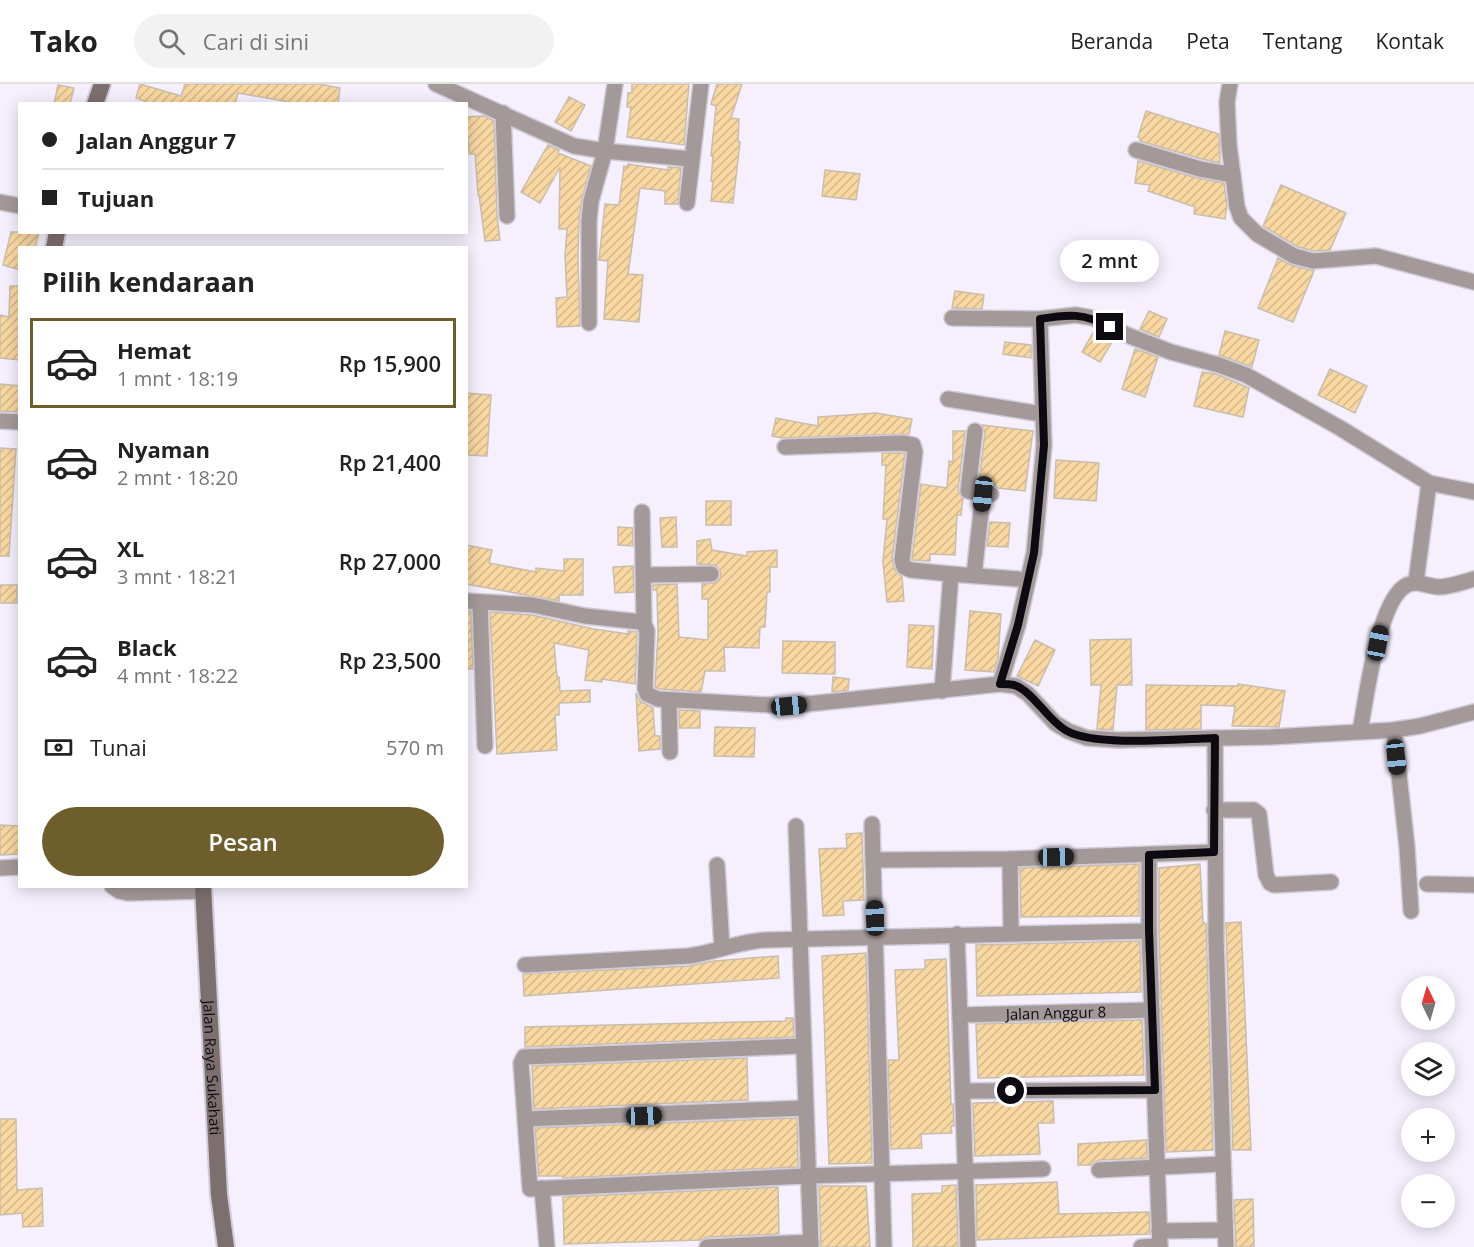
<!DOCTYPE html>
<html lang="id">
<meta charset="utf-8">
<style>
body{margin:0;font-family:"Open Sans",sans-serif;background:#f2f2f2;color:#222;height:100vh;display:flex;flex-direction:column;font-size:22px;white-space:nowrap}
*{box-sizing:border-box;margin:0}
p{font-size:20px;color:#767676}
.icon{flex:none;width:33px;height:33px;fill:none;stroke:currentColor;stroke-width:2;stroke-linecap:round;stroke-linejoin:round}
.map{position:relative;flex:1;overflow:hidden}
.drawer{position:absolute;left:18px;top:162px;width:450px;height:642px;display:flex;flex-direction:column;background:#fff;border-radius:0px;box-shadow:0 3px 15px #0003}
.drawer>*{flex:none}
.top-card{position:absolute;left:18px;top:18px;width:450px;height:132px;border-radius:0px;box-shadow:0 3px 15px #0003;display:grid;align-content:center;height:132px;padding:0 24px;background:#fff}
.needle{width:39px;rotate:355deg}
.fabs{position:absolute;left:1401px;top:892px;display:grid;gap:12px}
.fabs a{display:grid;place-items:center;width:54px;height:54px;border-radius:50%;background:#fff;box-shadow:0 3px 15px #0003;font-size:30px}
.end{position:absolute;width:27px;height:27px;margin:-14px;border:8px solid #0d0b11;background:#fff;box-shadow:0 0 0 3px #fff}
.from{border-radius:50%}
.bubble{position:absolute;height:42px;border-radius:21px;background:#fff;box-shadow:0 3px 15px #0003;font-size:20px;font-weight:600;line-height:42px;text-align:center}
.car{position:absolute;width:18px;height:36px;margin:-18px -9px;border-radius:8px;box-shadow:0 0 4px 2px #0007;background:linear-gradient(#222 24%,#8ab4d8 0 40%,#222 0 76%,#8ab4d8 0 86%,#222 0)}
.top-card b{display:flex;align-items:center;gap:21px;height:57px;font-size:22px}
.top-card b+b{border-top:2px solid #e0e0e0}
.top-card i{width:15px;height:15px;background:#222}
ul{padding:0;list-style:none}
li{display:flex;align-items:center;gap:18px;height:90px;margin:0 12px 9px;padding:0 12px;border:3px solid transparent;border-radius:0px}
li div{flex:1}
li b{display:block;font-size:22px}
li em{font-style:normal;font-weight:600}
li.on{border-color:#6d5e2b}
li>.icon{width:54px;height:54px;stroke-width:1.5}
h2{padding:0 24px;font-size:27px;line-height:72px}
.pay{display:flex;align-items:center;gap:15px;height:66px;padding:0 24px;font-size:22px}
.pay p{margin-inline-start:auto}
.cta{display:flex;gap:12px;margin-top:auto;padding:12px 24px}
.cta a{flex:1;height:69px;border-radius:36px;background:#6d5e2b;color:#fff;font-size:24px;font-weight:600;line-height:69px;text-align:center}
header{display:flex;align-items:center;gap:36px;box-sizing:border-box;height:84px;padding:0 30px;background:#fff;border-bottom:2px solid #e0e0e0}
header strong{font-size:28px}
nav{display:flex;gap:33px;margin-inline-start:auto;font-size:21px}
.search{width:420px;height:54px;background:#f2f2f2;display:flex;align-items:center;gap:15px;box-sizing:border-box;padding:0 21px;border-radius:33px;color:#767676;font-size:22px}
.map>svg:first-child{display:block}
.building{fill:url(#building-hatch);stroke:#c9bead;stroke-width:1.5}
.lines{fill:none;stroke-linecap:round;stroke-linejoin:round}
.minor-casing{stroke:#d0cbd8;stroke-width:18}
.secondary-casing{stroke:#d0cbd8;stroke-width:20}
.minor{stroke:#a39998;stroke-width:15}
.secondary{stroke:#7d6f6d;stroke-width:16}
.route{stroke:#0d0b11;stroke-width:8}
.labels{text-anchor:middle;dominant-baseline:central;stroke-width:6;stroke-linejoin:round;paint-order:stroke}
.street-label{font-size:15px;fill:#0d0b11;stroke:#fff}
</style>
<header>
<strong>Tako</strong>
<div class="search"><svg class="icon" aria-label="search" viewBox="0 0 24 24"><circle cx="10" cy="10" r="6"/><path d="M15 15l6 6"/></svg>Cari di sini</div>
<nav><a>Beranda</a><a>Peta</a><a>Tentang</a><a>Kontak</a></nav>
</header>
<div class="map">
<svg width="1474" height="1163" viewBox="0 0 1474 1163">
<defs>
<pattern id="building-hatch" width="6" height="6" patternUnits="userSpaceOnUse" patternTransform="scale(1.5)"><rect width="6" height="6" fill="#f9d7a1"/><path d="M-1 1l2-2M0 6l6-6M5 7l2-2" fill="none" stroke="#d4b78a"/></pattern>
</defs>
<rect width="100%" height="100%" fill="#f5effe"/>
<path class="building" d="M140,0L181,12L185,0H320L340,4L338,20H301L238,9L235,20H152L136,14Z
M632,0H689L684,61L627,53L631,23H627L628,9H632Z
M717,0H742L731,34L739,35L738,58H740L733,119L711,117L713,97H711L713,72H711L716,22L711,20Z
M58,1L74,4L70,20H54Z
M569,13L585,21L571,47L555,38Z
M1146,27L1219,50L1220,79L1202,75L1140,57V54L1138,53Z
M484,32L494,37L497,132L500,156L485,157L479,111H478L475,70H469L468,53H466V33Z
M548,61L559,66L558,69L591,82L582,115L579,135L578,173L580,242L557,243L556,214L567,213L565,172L567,145H559L560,83L540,119L521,108Z
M1138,77L1197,94L1224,99L1227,122L1225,135L1194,130L1195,123L1148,107L1150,101L1135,99Z
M628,80L668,86V83L681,84L678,120H665V107L640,104L628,190L643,191L639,238L604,235L608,177L599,176L605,120L619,121L624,82L627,83Z
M825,86L860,90L856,116L822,112Z
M1281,101L1346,129L1330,166L1314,167L1298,163L1263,142Z
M11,148H39L35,164H20V186L3,181Z
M1278,174L1291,181L1314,187L1293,238L1258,224Z
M10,202H20V276L0,274V231L9,233Z
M955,207L984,211L982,225L952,224Z
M1149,227L1167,235L1159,253L1140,245Z
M1094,247L1112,258L1100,278L1082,268Z
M1225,247L1259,256L1252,283L1219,271Z
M1005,258L1031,261V274L1003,270Z
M1135,265L1158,273L1145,313L1122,305Z
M1330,285L1367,302L1355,329L1318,311Z
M1202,288L1216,290L1249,304L1243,333L1194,322Z
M0,300L20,302V328L0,327Z
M466,309L491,311L487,372L466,371Z
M876,329L912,335L909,350L782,354L772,352L776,334L818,342V333Z
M982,341L1033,347L1025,407L998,404L993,400L979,399L985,348Z
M953,347H965L958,406L963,415L961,431H957L955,471L930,470V477L913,476L912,475L921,400L947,404L949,377L953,378Z
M0,364L16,365L9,472H0Z
M882,369H905L892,475L895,486L902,493L904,517L887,518L883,477L887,435H883L886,381H882Z
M1056,376L1099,379L1096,417L1054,414Z
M706,417H731V441H706Z
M676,433L677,463H662L660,434Z
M990,438L1010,439L1008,463L987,462Z
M618,443L633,444V462L618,461Z
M710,455L712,466L747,472V468L777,466V483H770V508H767L765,543H760L759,564L724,563L725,587H705L701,608L660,605L655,603L658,550L657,506H653V501L677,500L679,553L708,556V515H702V500L715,499L720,494L721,489L715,481L697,480V457Z
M466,461L492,466L489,479L536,488V484L564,487V475H583V511H559V517L466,500Z
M633,482L634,508L615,509L613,483Z
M0,501H17V519H0Z
M466,527H471L473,585H466Z
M970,527L1001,530L998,574L994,588L965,586Z
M490,528L532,531L594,545L628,550V547L637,548L635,600L602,595V598L585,596L589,566L554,559L557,593H559L560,607L590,606V618L559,619V631H555L557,666L497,670Z
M909,541L934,542L932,585L907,583Z
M1131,555L1132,601H1117L1113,646L1097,645L1101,601H1091L1090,556Z
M1035,556L1055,566L1038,602L1017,592Z
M783,557L835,558V590L782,589Z
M833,593L849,595L848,606L832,608Z
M1238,600L1285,607L1279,643L1232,642L1235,622L1201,621V645L1146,646V601L1238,602Z
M636,609L640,617L653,624L655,652H660V665L639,667Z
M679,626L700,627V644H679Z
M715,643L755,644L754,673L714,672Z
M0,741L20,742V770L0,771Z
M862,749L864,816L843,817L844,831L823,832L819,765L847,764L846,750Z
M1139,780V832L1021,833L1020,784Z
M1200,780L1203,838L1206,840L1213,1066L1166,1068L1159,847V784Z
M1241,838L1251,1066H1233L1226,839Z
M1140,857L1141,908L977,912L976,861Z
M866,869L872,1079L829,1080L822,872Z
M778,872L779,894L524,912L523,890L690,882L714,877Z
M946,875L951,1020H953L954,1042H951L952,1049L921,1050L922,1064L891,1065L888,976H899L895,886L925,885V876Z
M786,934H793L794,953L525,963V943L786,937Z
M1142,936L1144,991L978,994L976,940Z
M747,974L748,1016L534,1025L532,982Z
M1053,1017L1054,1039H1038L1040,1070L975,1072L973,1019Z
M797,1034L798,1083L563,1094V1092H539L535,1044Z
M0,1035H16L17,1106L42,1104L43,1142L23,1143L22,1129L0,1131Z
M1147,1056V1074L1099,1076L1091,1081H1078V1060Z
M1057,1098L1059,1130L1149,1128L1150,1150L977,1156L976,1101Z
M956,1101L958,1163H913L912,1110L942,1109V1102Z
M819,1102H866L870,1163H821Z
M778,1103L779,1150L707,1153L701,1156L564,1160L563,1113Z
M1253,1115L1254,1163H1236L1234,1116Z"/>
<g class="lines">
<defs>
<g id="minor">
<path d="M436,0L574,62L605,67L691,75"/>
<path d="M1230,0L1227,18L1229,61L1237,123L1241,134L1257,150L1294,172L1313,177L1376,172L1474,198"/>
<path d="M503,29L507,132"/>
<path d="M1136,66L1200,85L1233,91"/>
<path d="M0,118L20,122"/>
<path d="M687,119L701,0"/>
<path d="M952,234L1040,235L1076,231L1093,234L1127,251L1171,268L1219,281L1246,291L1340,344L1429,399L1416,498"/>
<path d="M589,239V136L591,117L605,67L615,0"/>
<path d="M948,315L1042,330"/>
<path d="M0,337L20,338"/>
<path d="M975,347L968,407L991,410"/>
<path d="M785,363L902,359L913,361L915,368L902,476L904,483L911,486L951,490L942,607"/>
<path d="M1429,399L1474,408"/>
<path d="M642,428L644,540"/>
<path d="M951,490L1018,495"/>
<path d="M644,491L711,490"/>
<path d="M974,491L983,410"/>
<path d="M466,517L533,521L585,532L641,538L644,540L647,547L645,604L647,610L658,615L788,622L1000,600L1016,602L1028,610L1055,639L1068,647L1087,654L1118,656L1271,653L1394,646L1420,642L1474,628"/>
<path d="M480,518L485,662"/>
<path d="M1000,600L1018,541L1034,469L1044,361L1040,235"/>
<path d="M669,616L670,668"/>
<path d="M1394,646L1407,763L1411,827"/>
<path d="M1360,647C1366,616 1378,515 1407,501C1418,496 1426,502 1438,503C1450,503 1463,498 1474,495"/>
<path d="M1215,654L1216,854L1226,1163"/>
<path d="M1214,726H1254L1259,730L1266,791L1270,799L1274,801L1331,798"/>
<path d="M872,740L884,1163"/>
<path d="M796,742L811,1163"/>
<path d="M1149,771V847L1160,1163"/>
<path d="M1010,775L1011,849"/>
<path d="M873,776L1010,775L1214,768"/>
<path d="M717,781L722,864"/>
<path d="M0,784L20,783"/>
<path d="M1427,800L1474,801"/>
<path d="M112,802L119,807L128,809L203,807"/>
<path d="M957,850L968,1163"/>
<path d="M525,881L689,872C715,868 738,858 765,856L1149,847"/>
<path id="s1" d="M960,931L1152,926"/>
<path d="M803,962L524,973L521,979L530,1105L807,1092L1043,1085"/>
<path d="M963,1007L1155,1006"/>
<path d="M526,1035L805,1024"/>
<path d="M1099,1086L1222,1080"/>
<path d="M542,1104L547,1163"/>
<path d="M1159,1147L1225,1146"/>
<path d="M707,1163L811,1158"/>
<path d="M1141,1163L1160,1162"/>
</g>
<g id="secondary">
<path d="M95,20L102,0"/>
<path d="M54,164L57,148"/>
<path id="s2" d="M203,802L219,1111L226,1163"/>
</g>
</defs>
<use href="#minor" class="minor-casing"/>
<use href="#secondary" class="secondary-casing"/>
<use href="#minor" class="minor"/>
<use href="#secondary" class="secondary"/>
</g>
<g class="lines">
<path class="route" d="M1011,1007L1155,1006L1149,847V771L1214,768L1215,654C1178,655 1097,663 1067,647C1048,637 1033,607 1014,601C1010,600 1004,600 1000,600L1018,541L1034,469L1044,361L1040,235C1069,230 1084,229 1110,243"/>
</g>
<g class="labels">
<g class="street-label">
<text stroke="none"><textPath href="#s1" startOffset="96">Jalan Anggur 8</textPath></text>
<text stroke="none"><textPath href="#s2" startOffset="182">Jalan Raya Sukahati</textPath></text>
</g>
</g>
</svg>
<div class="fabs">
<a><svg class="needle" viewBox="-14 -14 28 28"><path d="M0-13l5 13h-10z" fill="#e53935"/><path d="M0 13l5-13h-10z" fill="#767676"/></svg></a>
<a><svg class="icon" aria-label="layers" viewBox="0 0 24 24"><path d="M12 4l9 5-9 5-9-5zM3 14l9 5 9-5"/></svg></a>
<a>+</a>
<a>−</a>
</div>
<i class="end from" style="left:1011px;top:1007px"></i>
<i class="end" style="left:1110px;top:243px"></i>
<div class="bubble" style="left:1060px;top:156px;width:99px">2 mnt</div>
<i class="car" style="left:983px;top:410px;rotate:186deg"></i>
<i class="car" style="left:1378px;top:559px;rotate:11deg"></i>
<i class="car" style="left:789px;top:622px;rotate:84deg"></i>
<i class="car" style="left:1396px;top:673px;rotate:174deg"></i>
<i class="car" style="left:1056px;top:773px;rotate:89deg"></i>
<i class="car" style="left:875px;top:834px;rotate:358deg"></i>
<i class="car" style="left:644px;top:1032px;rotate:88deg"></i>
<div class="top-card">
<b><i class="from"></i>Jalan Anggur 7</b>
<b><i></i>Tujuan</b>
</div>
<section class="drawer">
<h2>Pilih kendaraan</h2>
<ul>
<li class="on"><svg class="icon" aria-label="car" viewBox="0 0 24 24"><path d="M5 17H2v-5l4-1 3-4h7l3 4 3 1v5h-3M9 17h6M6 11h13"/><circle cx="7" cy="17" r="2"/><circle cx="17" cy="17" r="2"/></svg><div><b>Hemat</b><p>1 mnt · 18:19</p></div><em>Rp 15,900</em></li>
<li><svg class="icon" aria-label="car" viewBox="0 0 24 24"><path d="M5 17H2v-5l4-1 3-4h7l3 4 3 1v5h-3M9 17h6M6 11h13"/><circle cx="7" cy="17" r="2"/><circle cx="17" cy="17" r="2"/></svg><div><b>Nyaman</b><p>2 mnt · 18:20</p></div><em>Rp 21,400</em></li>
<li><svg class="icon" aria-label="car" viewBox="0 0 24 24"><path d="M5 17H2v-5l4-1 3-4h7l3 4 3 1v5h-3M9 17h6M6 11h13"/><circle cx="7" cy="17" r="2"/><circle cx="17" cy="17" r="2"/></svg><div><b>XL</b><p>3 mnt · 18:21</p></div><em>Rp 27,000</em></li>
<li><svg class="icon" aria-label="car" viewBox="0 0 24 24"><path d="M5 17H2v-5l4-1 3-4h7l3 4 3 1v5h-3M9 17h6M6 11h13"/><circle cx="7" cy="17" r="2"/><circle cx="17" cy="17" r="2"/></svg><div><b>Black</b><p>4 mnt · 18:22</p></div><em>Rp 23,500</em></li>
</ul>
<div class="pay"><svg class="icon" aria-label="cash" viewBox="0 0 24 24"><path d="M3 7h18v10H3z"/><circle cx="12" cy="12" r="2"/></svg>Tunai<p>570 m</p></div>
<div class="cta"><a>Pesan</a></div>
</section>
</div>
